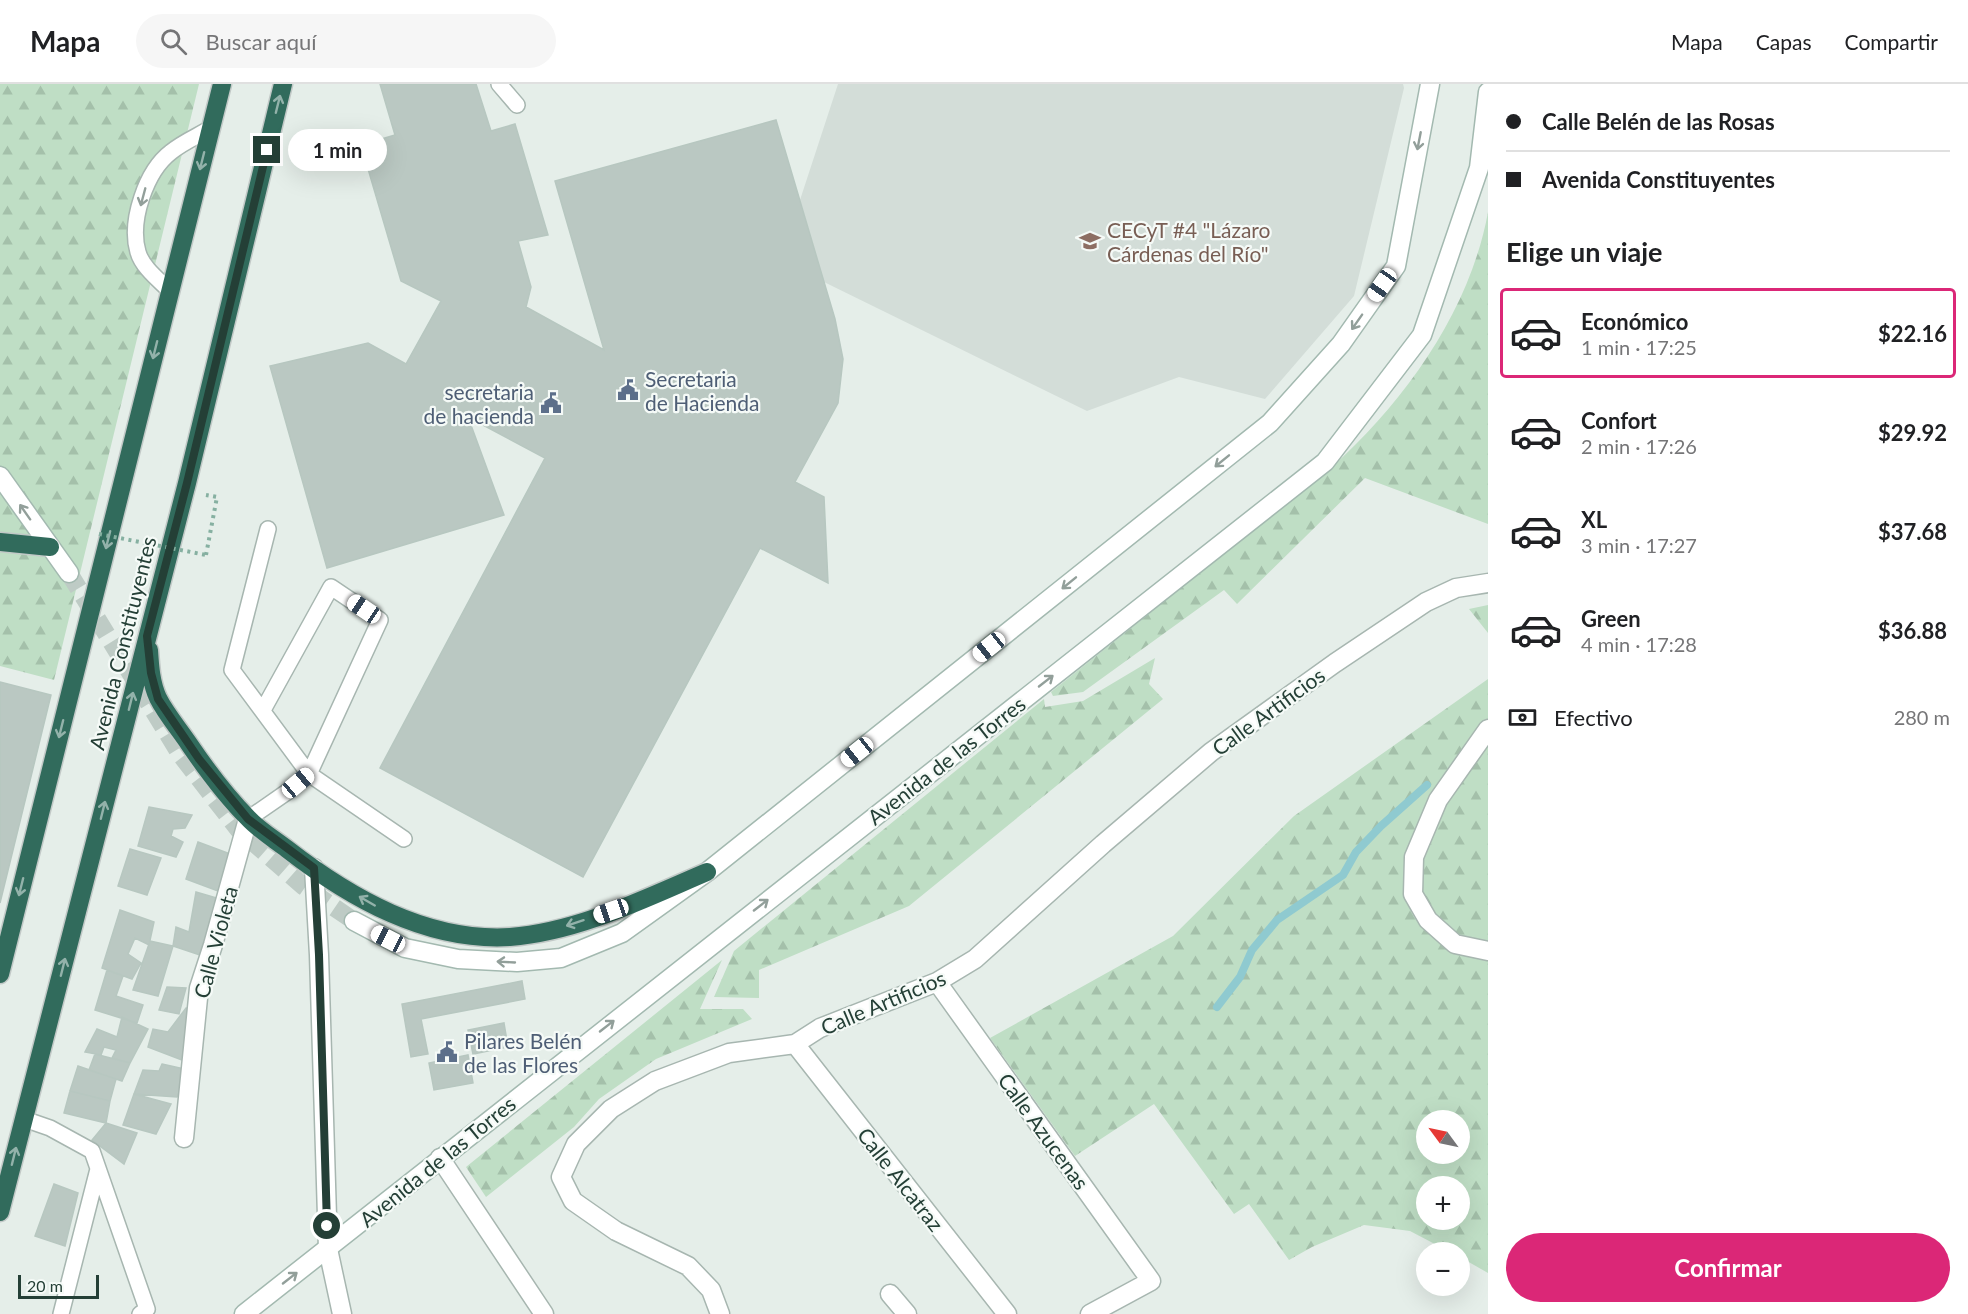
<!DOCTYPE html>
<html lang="es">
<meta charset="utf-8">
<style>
body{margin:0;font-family:Lato,sans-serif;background:#f6f6f6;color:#202124;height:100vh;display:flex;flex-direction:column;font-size:22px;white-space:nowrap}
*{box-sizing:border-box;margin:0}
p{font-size:20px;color:#757577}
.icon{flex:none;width:33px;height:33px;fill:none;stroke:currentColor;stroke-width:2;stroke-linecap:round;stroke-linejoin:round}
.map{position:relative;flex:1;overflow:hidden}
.side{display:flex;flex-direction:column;background:#fff;width:480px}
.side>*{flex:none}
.guide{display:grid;align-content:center;height:132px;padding:0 18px;background:#fff}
.needle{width:39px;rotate:303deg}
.tools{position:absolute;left:1416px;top:1026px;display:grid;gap:12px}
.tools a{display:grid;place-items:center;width:54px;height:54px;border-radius:50%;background:#fff;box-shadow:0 6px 24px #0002;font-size:30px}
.scale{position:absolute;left:18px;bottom:15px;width:81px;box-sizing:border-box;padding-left:6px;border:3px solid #243f36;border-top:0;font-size:16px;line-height:21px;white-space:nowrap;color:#243f36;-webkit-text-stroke:4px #f5faf7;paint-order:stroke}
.end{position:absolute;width:27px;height:27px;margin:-14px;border:8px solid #243f36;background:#fff;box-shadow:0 0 0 3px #fff}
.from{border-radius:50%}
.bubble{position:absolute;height:42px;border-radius:21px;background:#fff;box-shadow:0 6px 24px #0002;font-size:20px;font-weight:700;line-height:42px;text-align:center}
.car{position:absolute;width:18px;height:36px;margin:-18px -9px;border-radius:8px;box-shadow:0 0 4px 2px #0007;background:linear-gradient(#fff 24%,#345 0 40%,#fff 0 76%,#345 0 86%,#fff 0)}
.guide b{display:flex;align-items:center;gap:21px;height:57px;font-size:22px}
.guide b+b{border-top:2px solid #e0e0e0}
.guide i{width:15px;height:15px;background:#202124}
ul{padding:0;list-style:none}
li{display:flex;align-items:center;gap:18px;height:90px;margin:0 12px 9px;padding:0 6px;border:3px solid transparent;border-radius:6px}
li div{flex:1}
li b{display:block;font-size:22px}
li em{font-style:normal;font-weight:700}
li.active{border-color:#db2777}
li>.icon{width:54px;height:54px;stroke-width:1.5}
h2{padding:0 18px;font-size:27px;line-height:72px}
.pay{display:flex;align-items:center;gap:15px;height:66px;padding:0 18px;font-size:22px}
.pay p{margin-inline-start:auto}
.cta{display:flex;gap:12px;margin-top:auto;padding:12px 18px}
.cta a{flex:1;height:69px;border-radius:36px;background:#db2777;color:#fff;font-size:24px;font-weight:700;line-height:69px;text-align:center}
header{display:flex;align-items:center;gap:36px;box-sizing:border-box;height:84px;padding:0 30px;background:#fff;border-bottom:2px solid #e0e0e0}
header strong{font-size:28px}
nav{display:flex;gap:33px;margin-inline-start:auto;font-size:21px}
.search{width:420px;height:54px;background:#f6f6f6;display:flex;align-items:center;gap:15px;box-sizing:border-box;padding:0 21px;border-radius:33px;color:#757577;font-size:22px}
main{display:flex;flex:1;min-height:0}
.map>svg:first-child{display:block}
.built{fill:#d3ddd8}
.forest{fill:url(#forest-firs);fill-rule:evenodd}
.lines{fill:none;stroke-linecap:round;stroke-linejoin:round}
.stream{stroke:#8fcad0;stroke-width:8}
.building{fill:#bac8c2;stroke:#b7c7c0;stroke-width:1.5}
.secondary-tunnel{stroke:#becbc5;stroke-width:18;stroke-dasharray:18 9;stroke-linecap:butt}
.lane-casing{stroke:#a7b6b0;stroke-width:18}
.street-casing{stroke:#a7b6b0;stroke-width:21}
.secondary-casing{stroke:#a3b9b0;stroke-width:21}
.highway-casing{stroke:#c2c9c7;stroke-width:21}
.path{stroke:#86b0a1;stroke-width:4;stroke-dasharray:3 4.5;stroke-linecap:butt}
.lane{stroke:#fff;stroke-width:15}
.street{stroke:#fff;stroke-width:18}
.secondary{stroke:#fff;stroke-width:18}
.highway{stroke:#316b5c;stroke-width:18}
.path-bridge{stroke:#86b0a1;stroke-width:4;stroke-dasharray:3 4.5;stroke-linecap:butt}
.oneway{stroke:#93b2aa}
.oneway2{stroke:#929f9a}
.route{stroke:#243f36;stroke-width:8}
.labels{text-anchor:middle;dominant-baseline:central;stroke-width:4.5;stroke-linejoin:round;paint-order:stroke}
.education-label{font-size:21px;fill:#785e54;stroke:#f5faf7;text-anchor:start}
.service-label{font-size:21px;fill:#4e5e75;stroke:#f5faf7;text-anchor:start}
.street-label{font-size:21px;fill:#243f36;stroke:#f5faf7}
</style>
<header>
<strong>Mapa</strong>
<div class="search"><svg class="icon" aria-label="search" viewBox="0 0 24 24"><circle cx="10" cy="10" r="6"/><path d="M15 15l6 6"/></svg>Buscar aquí</div>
<nav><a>Mapa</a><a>Capas</a><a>Compartir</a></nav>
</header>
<main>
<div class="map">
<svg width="1488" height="1230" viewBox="0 0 1488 1230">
<defs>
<pattern id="forest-firs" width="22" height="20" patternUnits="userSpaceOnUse" patternTransform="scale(1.5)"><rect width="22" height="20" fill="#bfdec5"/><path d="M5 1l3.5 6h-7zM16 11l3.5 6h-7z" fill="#a4c0aa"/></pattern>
</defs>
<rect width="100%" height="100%" fill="#e5eee9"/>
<path class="built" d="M838,0H1403L1404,4L1354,212L1265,315L1179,293L1087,327L824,198L800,116Z"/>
<path class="forest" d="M0,0H199L54,596L0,582Z
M1488,128V440L1365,394L1237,520L1224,506L1083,608L1053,612L1051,608C1109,562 1167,515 1225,469C1260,440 1298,414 1332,383C1405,317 1470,227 1488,128Z
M1488,521V549L1469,525Z
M1155,574L1149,600L1163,615L909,822L759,886V914L714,913L734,867L1044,615L1045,623L1083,617Z
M1488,595V1189L1460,1173V1168H1450L1410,1147L1364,1141L1312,1163L1289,1176L1249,1120L1234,1130L1154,1020L1075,1072L990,954L1173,852L1294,732ZM1426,1036H1460V1070H1426ZM1426,1102H1460V1136H1426Z
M722,876L700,925H743L752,935L656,975L599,1015L574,1043L486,1113L466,1083Z"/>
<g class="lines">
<path class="stream" d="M1217,923L1240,893L1252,866L1277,836L1343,791L1356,768L1381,742L1427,701"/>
</g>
<path class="building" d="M380,0H476L491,47L515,40L548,151L518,157L531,203L526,223L604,266L555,97L776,36L835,235L843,275L838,319L795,398L824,413L828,499L760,464L583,793L380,684L545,374L468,333L504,431L327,484L270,282L368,259L406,280L441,217L401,197L361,61L395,51Z
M0,598L51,611L0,819Z
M149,723L192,731L185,744L173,745L171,752L183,758L176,773L138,762Z
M198,758L233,771L226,810L186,795Z
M130,765L161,774L147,811L118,802Z
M196,808L220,815L203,872L173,862L176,843L189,848Z
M120,826L154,838L149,861L135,854L128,870L141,879L132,895L102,884Z
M150,857L173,862L158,912L133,906Z
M107,886L123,892L116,912L143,921L137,939L95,926Z
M522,897L525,915L421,935L428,970L411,973L402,920Z
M167,903L186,904L179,930L159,926Z
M186,924L194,926L185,969L182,976L148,963L153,945L168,948Z
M122,933L148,945L130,979L112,974L116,966L104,963L101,971L85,968L97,945L117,953Z
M504,939L508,963L473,970L468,946Z
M95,970L130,979L122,997L89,986Z
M468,971L473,999L434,1006L429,979Z
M162,980L189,986L177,1013L134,1010L143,986L159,987Z
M78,982L116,995L110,1017L70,1007Z
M70,1007L110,1017L106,1039L64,1029Z
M134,1010L171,1020L156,1050L123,1041Z
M106,1039L137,1049L124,1080L92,1056Z
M54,1100L78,1109L65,1162L35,1152Z"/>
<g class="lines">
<path class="secondary-tunnel" d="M69,489L180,670L238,745L303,802L354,837"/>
<defs>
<path id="lane" d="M499,0L517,21
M170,207C159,196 142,183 138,168C129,137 146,87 171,68C183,58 198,52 211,44
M263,626L331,503L380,536L309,690L404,755
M248,735L287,708L309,690L232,586L268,445
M24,1035L50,1044L92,1067L147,1225L140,1230
M61,1230L98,1085"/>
<path id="street" d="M1488,645L1438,716L1414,773L1413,810L1428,836L1455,860L1488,867
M314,784L319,871L328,1165L342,1230
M937,898L1151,1197L1090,1230
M795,960L1007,1230
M184,1054L199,904L213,861L248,735
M440,1074L544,1230
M890,1210L907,1230
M720,1230L711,1206L688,1182L616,1147L573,1117L561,1093L576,1060L611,1025L655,997L729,969L795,960L820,944L937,898L975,875L1103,760L1211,668L1335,579L1426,518L1456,504L1488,499"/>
<path id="secondary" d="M0,392L69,489
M354,837L405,864L458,875L517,878L561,874L622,849L707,788L1270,339L1341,260L1396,182L1430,0
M244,1230L1325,378L1422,251L1479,84L1488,8"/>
<path id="highway" d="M0,458L50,463
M149,566C150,582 151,599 158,614C166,630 179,645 189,660C206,685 226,712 248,734C259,746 274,755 287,765C350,814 427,858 510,853C578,848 646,814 707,788
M0,890L222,0
M0,1128L187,399L283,0"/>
</defs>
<use href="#lane" class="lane-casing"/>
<use href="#street" class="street-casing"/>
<use href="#secondary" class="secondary-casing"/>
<use href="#highway" class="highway-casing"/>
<path class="path" d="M206,471L217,413L206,411"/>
<use href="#lane" class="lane"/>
<use href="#street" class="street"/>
<use href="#secondary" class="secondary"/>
<use href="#highway" class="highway"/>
<path class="path-bridge" d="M99,450L206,471"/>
</g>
<defs><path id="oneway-shaft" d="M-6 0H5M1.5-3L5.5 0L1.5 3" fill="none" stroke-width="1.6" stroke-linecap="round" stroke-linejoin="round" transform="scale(1.5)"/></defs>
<g class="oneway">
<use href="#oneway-shaft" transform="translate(278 20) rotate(-76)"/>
<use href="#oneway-shaft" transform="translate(202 77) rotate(104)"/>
<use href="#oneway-shaft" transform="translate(155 266) rotate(104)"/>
<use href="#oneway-shaft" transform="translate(108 456) rotate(104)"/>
<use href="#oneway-shaft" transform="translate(131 617) rotate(-76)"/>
<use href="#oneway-shaft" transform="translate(61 645) rotate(104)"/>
<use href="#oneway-shaft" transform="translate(103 726) rotate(-76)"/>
<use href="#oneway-shaft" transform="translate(21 803) rotate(104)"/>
<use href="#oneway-shaft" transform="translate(367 817) rotate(-150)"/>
<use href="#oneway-shaft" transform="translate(575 839) rotate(162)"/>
<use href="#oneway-shaft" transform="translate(63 883) rotate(-76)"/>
<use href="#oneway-shaft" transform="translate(14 1072) rotate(-76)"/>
</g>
<g class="oneway2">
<use href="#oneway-shaft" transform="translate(1419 57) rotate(101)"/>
<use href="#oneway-shaft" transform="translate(143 113) rotate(105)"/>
<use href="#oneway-shaft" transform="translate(1357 238) rotate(125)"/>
<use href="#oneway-shaft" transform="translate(1222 377) rotate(141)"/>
<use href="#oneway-shaft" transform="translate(25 428) rotate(-125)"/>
<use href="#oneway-shaft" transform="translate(1069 499) rotate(141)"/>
<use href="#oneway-shaft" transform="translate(1046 597) rotate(-38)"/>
<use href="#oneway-shaft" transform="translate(761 821) rotate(-38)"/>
<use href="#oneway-shaft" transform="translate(506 878) rotate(-177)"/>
<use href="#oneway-shaft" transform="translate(607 942) rotate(-38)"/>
<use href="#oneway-shaft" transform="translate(290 1194) rotate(-38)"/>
</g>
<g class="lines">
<path class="route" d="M267,66L187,399L147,552L151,589L158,615L199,675L248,735L314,784L319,871L327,1142"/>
</g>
<defs>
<symbol id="school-bare" viewBox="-9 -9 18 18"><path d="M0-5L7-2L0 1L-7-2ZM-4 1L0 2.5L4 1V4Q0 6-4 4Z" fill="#8d6e63" stroke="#f5faf7" stroke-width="2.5" paint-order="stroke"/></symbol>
<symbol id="civic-bare" viewBox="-9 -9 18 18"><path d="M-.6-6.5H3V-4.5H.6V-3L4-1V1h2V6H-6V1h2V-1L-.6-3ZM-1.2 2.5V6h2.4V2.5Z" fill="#5c6f8a" stroke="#f5faf7" stroke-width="2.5" paint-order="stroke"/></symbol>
</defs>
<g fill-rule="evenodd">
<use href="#school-bare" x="1075" y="142" width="30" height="30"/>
<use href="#civic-bare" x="613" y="291" width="30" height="30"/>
<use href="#civic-bare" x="536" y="304" width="30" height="30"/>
<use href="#civic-bare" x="432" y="953" width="30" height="30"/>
</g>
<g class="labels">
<g class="education-label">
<text x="1107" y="145">CECyT #4 "Lázaro<tspan x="1107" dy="24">Cárdenas del Río"</tspan></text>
</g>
<g class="service-label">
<text x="645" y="294">Secretaria<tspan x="645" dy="24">de Hacienda</tspan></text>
<text x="534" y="307" text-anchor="end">secretaria<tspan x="534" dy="24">de hacienda</tspan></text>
<text x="464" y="956">Pilares Belén<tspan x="464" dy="24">de las Flores</tspan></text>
</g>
<g class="street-label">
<text transform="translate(122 559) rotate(-76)">Avenida Constituyentes</text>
<text transform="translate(1268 627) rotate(-36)">Calle Artificios</text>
<text transform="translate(946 676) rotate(-38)">Avenida de las Torres</text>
<text transform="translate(215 858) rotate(-75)">Calle Violeta</text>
<text transform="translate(883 918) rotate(-23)">Calle Artificios</text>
<text transform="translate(1044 1047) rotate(54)">Calle Azucenas</text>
<text transform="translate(437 1077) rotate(-39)">Avenida de las Torres</text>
<text transform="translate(901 1095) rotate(52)">Calle Alcatraz</text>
</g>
</g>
</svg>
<div class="tools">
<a><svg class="needle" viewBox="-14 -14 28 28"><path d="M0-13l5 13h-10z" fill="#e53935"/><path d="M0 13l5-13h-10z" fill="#757577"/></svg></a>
<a>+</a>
<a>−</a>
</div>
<div class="scale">20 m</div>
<i class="end from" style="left:327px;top:1142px"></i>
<i class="end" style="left:267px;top:66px"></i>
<div class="bubble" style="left:288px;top:45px;width:99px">1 min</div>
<i class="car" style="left:1382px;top:201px;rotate:215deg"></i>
<i class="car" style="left:364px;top:525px;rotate:304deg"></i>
<i class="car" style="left:989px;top:563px;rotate:231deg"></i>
<i class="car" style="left:857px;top:668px;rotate:231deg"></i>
<i class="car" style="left:298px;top:699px;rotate:50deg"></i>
<i class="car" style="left:611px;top:827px;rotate:251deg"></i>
<i class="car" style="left:388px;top:855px;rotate:297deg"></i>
</div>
<section class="side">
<div class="guide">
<b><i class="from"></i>Calle Belén de las Rosas</b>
<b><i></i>Avenida Constituyentes</b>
</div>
<h2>Elige un viaje</h2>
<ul>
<li class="active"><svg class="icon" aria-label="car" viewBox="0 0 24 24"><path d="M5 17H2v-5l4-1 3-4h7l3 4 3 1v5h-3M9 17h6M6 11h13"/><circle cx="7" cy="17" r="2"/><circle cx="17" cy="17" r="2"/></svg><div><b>Económico</b><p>1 min · 17:25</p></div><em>$22.16</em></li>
<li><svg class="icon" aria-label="car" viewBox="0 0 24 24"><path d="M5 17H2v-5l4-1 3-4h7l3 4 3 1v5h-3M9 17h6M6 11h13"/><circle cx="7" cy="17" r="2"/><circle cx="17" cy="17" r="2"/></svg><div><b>Confort</b><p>2 min · 17:26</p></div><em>$29.92</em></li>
<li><svg class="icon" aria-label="car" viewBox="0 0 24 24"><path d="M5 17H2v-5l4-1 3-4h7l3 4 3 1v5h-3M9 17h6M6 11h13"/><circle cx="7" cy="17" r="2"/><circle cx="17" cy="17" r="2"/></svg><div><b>XL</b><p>3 min · 17:27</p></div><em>$37.68</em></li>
<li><svg class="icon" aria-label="car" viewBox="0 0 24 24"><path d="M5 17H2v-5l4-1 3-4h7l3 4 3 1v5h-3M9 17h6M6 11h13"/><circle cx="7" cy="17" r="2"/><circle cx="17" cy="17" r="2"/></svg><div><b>Green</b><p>4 min · 17:28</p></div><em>$36.88</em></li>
</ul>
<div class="pay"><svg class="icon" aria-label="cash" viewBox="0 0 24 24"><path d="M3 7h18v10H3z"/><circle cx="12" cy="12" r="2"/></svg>Efectivo<p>280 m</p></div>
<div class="cta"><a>Confirmar</a></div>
</section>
</main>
